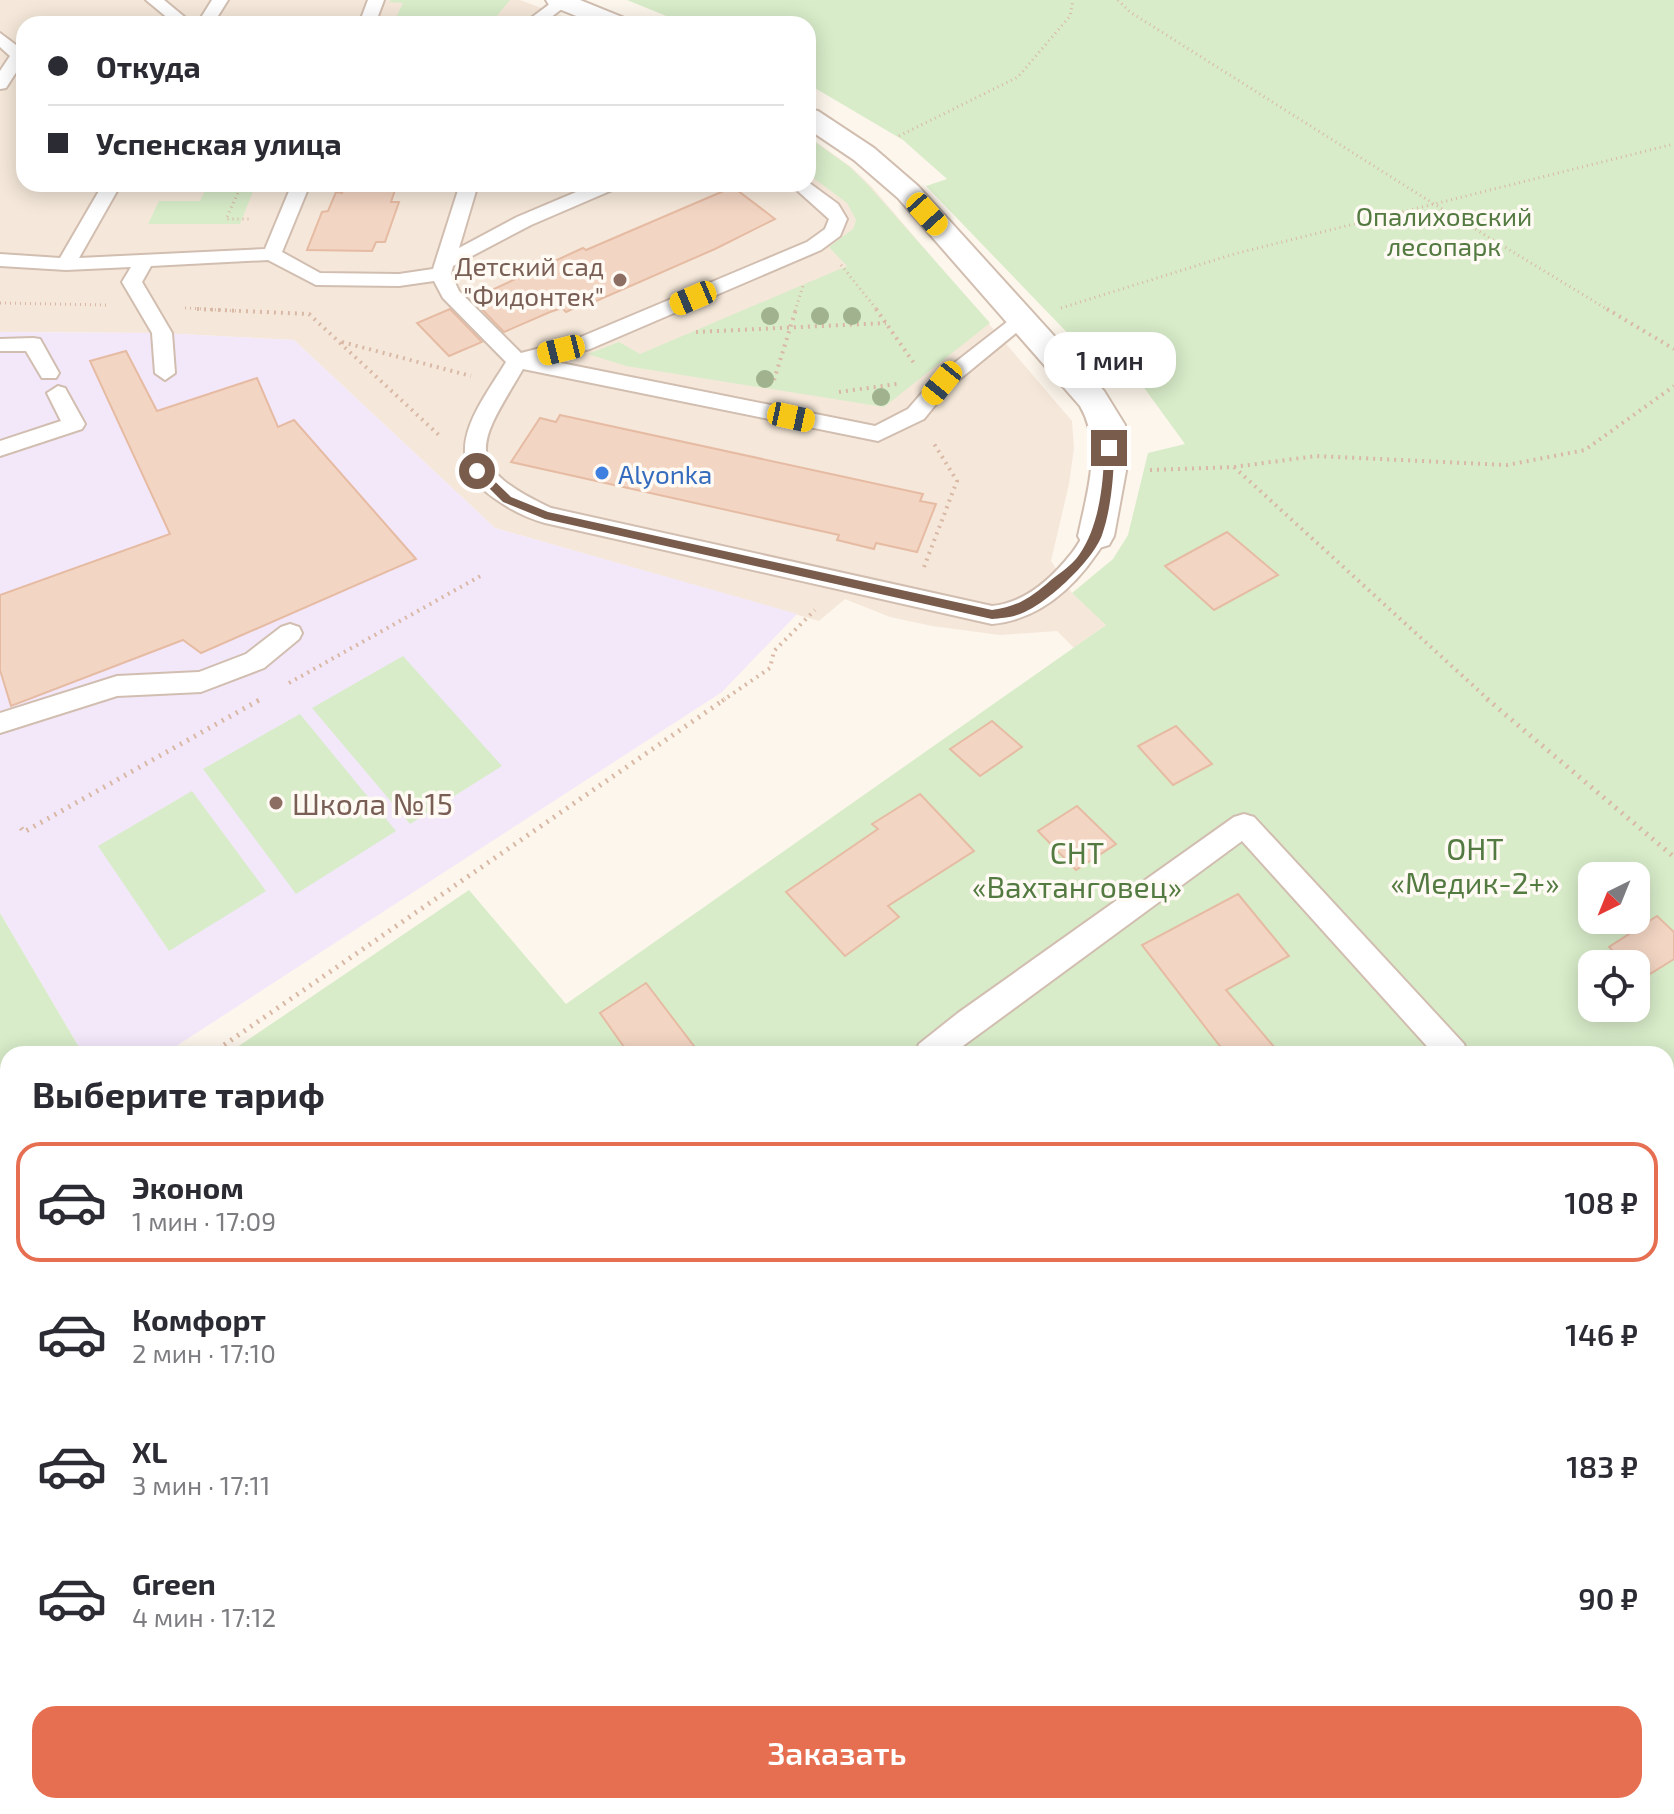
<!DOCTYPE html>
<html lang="ru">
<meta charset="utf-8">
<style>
body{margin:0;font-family:"Exo 2",sans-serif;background:#f7f7f7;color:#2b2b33;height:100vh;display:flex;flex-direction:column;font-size:30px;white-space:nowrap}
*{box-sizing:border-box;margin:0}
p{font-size:26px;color:#7c7c81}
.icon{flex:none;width:44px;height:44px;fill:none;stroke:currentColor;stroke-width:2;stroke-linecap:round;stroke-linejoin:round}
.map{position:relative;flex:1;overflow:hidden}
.panel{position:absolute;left:0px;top:1046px;width:1674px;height:768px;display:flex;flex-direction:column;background:#fff;border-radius:24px 24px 0 0;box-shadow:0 4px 20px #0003}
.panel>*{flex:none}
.guide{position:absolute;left:16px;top:16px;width:800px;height:176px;border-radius:24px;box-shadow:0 4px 20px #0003;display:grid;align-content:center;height:176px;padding:0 32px;background:#fff}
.needle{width:52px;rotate:223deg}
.buttons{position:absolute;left:1578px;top:862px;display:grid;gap:16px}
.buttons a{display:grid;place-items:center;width:72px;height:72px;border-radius:16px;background:#fff;box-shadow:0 4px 20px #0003;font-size:40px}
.end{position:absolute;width:36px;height:36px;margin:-18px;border:10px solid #7a5c4d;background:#fff;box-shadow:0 0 0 4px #fff}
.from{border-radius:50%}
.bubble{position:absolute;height:56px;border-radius:24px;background:#fff;box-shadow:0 4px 20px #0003;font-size:26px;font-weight:600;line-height:56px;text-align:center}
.car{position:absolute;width:24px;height:48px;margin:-24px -12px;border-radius:10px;box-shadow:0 0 6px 2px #0007;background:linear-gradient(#f5c518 24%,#345 0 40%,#f5c518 0 76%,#345 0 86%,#f5c518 0)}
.guide b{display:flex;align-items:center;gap:28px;height:76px;font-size:30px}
.guide b+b{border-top:2px solid #e1e1e2}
.guide i{width:20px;height:20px;background:#2b2b33}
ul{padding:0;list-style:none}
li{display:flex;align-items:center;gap:24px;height:120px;margin:0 16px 12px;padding:0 16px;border:4px solid transparent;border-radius:24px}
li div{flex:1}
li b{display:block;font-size:30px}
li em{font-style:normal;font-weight:600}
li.active{border-color:#e76f51}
li>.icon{width:72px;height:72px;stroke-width:1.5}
h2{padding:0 32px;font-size:36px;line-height:96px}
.cta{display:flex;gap:16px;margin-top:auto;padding:16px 32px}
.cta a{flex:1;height:92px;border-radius:24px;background:#e76f51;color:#fff;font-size:32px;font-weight:600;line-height:92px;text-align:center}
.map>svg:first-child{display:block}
.residential{fill:#f5e8da}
.education{fill:#f3e8fa}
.green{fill:#d8ecc9;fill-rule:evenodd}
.building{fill:#f3d5c3;stroke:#e6bba3;stroke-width:2}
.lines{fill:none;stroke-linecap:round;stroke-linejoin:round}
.lane-casing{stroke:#d1beb0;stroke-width:4}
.street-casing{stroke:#d1beb0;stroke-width:4}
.path-far3{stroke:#d9b8a5;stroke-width:3;stroke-dasharray:1 4;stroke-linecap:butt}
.path-far2{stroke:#d9b8a5;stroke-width:4;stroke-dasharray:2 5;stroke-linecap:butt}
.path-far1{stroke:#d9b8a5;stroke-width:5;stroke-dasharray:2 6;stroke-linecap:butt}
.path{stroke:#d9b8a5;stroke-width:6;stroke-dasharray:3 8;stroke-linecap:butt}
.lane{fill:#fff;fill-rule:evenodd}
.street{fill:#fff;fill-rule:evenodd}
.tree{fill:#a0b28e}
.route{fill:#7a5c4d}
.education-dot{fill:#8d6e63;stroke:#fffaf3;stroke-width:3}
.shop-dot{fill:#3f7fe0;stroke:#fffaf3;stroke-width:3}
.labels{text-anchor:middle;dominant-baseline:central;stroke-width:7;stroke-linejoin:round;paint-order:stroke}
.far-park-label{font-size:26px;fill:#537a41;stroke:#fffaf3}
.far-education-label{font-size:26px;fill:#785e54;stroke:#fffaf3;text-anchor:end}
.far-shop-label{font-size:26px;fill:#366cbe;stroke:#fffaf3;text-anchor:start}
.education-label{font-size:30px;fill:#785e54;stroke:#fffaf3;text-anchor:start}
.park-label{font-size:30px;fill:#537a41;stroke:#fffaf3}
</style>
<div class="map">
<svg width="1674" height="1814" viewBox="0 0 1674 1814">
<rect width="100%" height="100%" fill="#fdf6ec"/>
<path class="residential" d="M0,0H520L584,24H24V184H808V136L851,167L871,186L1072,421L1074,448L1069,484L1051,561L1072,593L1107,624L1074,648L1057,631L1000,635L932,626L890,617L845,599L819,621L495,528L294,340L162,333L0,332Z"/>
<path class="education" d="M0,332L162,333L294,340L495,528L797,614L722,692L164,1054H83L0,913Z"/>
<path class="green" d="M391,0H510L490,24H393L403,3L389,2Z
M627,0H1674V1814H0V1399L8,1394V1806H1666V1054H227L469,890L566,1004L1106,625L1072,593L1113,559L1128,535L1148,453L1185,444L1110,341L1082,348L926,186L947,179L903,140L808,84V24H686ZM1592,876H1636V920H1592ZM1592,964H1636V1008H1592Z
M808,137L850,167L868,185L990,323L884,407L626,366L588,354L619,342L640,354L847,266L829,247L853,229L856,220L847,203L808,174Z
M208,184H256L240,224H148L159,201H200Z
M403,656L502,766L410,824L312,708Z
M300,714L396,831L296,894L203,769Z
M192,791L266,891L169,951L98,846Z
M0,913L83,1054H8V1153L0,1158Z"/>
<path class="building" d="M346,184H397L391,202H399L385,242H376L372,251L307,250L322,212L328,211L336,192L342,193Z
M733,187L775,219L715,249L587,305L585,303L566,312L562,308L550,312L504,332L472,299L583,248L586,250Z
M450,309L482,342L449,356L417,323Z
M126,351L157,411L257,378L278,427L294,420L416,559L201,653L183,640L11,706L0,670V595L170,534L90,361Z
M560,415L923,494L920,501L936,504L917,552L876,543L874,549L837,540L839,535L511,462L540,418L556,422Z
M1227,532L1278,575L1214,610L1165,566Z
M992,721L1022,747L980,776L950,749Z
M1176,726L1212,764L1173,785L1138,746Z
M920,794L974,851L888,906L899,917L845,956L786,892L878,829L872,824Z
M1077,806L1116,844L1076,870L1038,831Z
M1238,894L1289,956L1226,990L1280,1054H1226L1142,945Z
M1657,916L1674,932V959L1642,979L1636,973V964H1626L1609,947Z
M646,983L700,1054H629L600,1013Z"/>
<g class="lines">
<defs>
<path id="lane" d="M146,0H164L193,24H175Z
M212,0H228L213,24H197Z
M368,0H384L375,24H359Z
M555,0L571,2L542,24H523Z
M0,33L24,51V60L6,88L0,89V71L10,56L0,47Z
M808,182L838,204L847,219L840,236L821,250L590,349L546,360L875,426L908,409L935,378L1016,315L1023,313L1033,319L949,388L924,419L878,441L523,369C478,445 460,465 551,508L992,606C1025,603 1051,579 1071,554C1077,547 1081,538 1086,532C1092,527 1097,528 1104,530L1108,536C1082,580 1045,619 992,624L545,523C527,518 509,509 494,498C436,457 478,408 506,362L443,298L434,281L399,286L316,285L268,260L151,266L142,282L172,333L175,373L165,380L155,373L152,333L122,282L131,267L66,270L0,266V254L60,258L103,184H121L79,258L265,249L292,184H310L282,252L320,273L399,274L433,269L460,184H478L459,248L517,217L595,184H620L617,188L531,225L453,266L451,274L459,291L521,353L576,339L807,242L825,229L829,219L790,184Z
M33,338L40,339L59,373L56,378H42L26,351H0V339Z
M58,386L65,388L85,424L82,429L0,456V441L61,421L47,393Z
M290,624L299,627L302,633L299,639L264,668L201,692L117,696L0,733V713L117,676L199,672L246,654L281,627Z
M1244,814L1254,817L1464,1044L1468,1054H1434L1242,841L952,1054H915L919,1044L958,1013L1234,817Z
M1666,1284L1674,1288V1328L1666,1324Z
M1674,1333V1367L1666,1368V1334Z
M56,1806H101L98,1814H53Z
M1165,1806H1208L1205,1814H1162Z"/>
<path id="street" d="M546,0H580L627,19L631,24H596L549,5Z
M808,109L818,111L874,148L918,186L1104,391L1125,425L1126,471L1114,536L1109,545L1096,549L1083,545L1078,536C1087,493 1103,445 1080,406L898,198L854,160L808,129Z"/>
</defs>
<use href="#lane" class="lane-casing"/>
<use href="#street" class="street-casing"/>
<path class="path-far3" d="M1118,0L1130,12L1434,204L1610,311
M899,136L1018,77L1070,16L1073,0
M242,184L226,219H250
M841,265L878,311
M0,303L107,305
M185,308L239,311
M1061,308L1234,254L1674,144
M795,311L804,283"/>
<path class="path-far2" d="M197,309L309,314L442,438
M876,309L916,366
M1607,309L1674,349
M696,332L886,323
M342,342L471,376
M774,380L796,309
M839,392L897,384
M1234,467L1490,701
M1150,470L1234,467L1316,456L1507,465L1585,450L1674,386
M924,567L957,481L933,442
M289,683L484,574
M257,701L263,698
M722,701L770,668L774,651L815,610"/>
<path class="path-far1" d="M1487,699L1674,857
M21,828L24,832L261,699
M211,1054L725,699"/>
<path class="path" d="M0,1199L8,1194"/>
<use href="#lane" class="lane"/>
<use href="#street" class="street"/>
</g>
<g class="tree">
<circle cx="770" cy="316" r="9"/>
<circle cx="820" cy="316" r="9"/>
<circle cx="852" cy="316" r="9"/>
<circle cx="765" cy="379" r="9"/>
<circle cx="881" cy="397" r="9"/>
</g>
<path class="route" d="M1109,445L1114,448C1114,476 1111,509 1102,535C1093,561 1043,608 1017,615C1009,618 1000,618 992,619L545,519L503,502L472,471L481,468L511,497L548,512L992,610C1017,607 1032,597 1051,580C1060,573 1072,565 1079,555C1099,527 1104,483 1104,448Z"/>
<g class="education-dot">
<circle cx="620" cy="280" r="8"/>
<circle cx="276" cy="803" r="8"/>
</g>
<circle class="shop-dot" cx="602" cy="473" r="8"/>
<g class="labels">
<g class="far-park-label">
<text x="1444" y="215">Опалиховский<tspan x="1444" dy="30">лесопарк</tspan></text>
</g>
<g class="far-education-label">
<text x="604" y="265">Детский сад<tspan x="604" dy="30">"Фидонтек"</tspan></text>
</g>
<g class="far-shop-label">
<text x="618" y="473">Alyonka</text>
</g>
<g class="education-label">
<text x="292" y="803">Школа №15</text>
</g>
<g class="park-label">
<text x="1475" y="848">ОНТ<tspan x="1475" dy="34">«Медик-2+»</tspan></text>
<text x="1077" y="852">СНТ<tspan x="1077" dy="34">«Вахтанговец»</tspan></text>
</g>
</g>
</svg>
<div class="buttons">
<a><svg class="needle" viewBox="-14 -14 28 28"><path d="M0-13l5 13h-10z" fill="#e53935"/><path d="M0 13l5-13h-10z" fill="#7c7c81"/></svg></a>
<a><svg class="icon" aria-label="locate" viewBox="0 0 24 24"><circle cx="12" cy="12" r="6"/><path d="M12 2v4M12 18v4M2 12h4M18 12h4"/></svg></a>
</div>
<i class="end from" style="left:477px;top:471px"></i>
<i class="end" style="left:1109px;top:448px"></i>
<div class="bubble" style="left:1044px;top:332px;width:132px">1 мин</div>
<i class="car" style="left:927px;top:214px;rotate:138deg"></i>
<i class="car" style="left:693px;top:298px;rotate:247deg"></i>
<i class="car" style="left:561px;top:350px;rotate:256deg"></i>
<i class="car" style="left:942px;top:383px;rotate:219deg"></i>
<i class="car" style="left:791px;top:417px;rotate:102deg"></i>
<div class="guide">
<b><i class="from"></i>Откуда</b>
<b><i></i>Успенская улица</b>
</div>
<section class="panel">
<h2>Выберите тариф</h2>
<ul>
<li class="active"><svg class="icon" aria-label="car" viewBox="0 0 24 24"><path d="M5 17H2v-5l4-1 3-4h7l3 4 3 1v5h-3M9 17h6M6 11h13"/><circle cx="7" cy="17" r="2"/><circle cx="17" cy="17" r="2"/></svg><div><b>Эконом</b><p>1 мин · 17:09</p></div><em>108 ₽</em></li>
<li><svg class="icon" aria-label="car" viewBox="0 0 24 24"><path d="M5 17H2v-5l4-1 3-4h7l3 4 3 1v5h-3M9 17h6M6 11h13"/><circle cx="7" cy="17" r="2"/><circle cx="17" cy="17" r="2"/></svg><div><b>Комфорт</b><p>2 мин · 17:10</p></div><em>146 ₽</em></li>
<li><svg class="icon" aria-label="car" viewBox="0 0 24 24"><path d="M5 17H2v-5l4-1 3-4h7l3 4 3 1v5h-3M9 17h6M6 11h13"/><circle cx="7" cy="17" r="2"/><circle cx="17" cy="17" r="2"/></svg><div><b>XL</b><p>3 мин · 17:11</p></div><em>183 ₽</em></li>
<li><svg class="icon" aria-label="car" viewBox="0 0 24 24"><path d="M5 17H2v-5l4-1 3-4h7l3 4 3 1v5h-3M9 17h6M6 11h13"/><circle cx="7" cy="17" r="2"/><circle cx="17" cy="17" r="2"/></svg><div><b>Green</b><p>4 мин · 17:12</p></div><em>90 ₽</em></li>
</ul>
<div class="cta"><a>Заказать</a></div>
</section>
</div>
